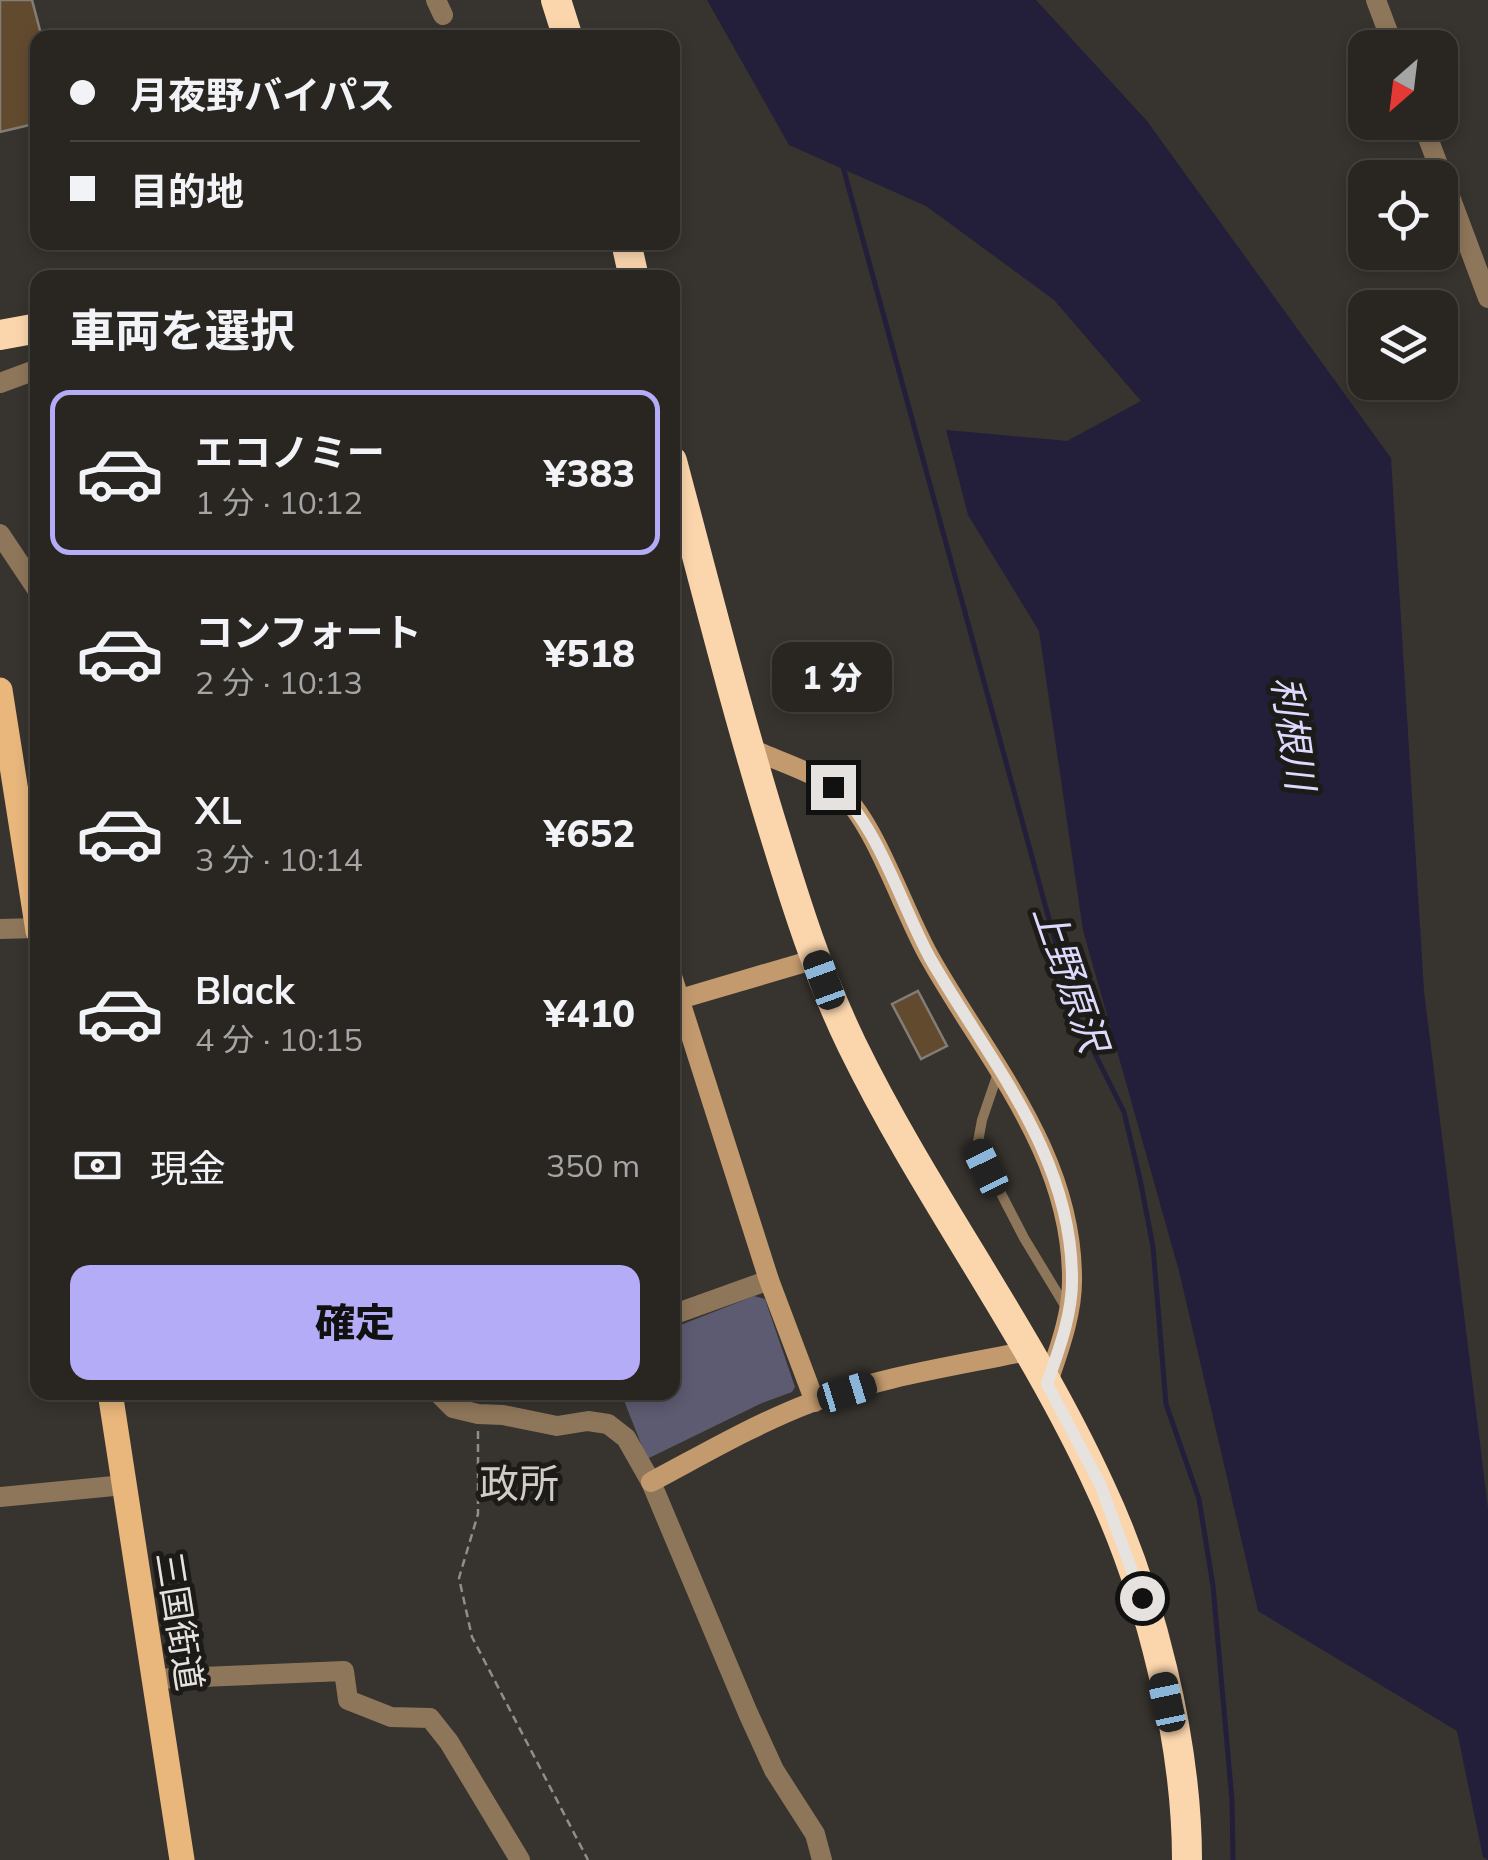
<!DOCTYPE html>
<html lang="ja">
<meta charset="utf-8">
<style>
body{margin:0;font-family:Mulish,"Noto Sans JP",sans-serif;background:#35322f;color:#f1f3f6;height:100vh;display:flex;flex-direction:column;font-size:38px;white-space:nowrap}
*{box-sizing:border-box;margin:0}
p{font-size:32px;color:#a5a5a5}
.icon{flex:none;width:55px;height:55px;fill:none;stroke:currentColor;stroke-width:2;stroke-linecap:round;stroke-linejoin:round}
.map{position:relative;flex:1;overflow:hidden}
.side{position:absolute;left:30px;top:270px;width:650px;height:1130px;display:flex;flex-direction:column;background:#292622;border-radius:20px;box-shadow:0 5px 15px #0003,0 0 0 2px #454340}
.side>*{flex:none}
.guide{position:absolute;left:30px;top:30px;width:650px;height:220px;border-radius:20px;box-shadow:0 5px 15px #0003,0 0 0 2px #454340;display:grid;align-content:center;height:220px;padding:0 40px;background:#292622}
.needle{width:65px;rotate:208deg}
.buttons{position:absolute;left:1348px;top:30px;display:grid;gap:20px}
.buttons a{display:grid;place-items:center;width:110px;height:110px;border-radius:20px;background:#292622;box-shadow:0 5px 15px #0003,0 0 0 2px #454340;font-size:50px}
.end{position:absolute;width:45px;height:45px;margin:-22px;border:12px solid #e5e2df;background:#111;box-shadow:0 0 0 5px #111}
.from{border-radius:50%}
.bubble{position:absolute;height:70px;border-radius:20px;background:#292622;box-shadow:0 5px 15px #0003,0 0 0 2px #454340;font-size:32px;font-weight:800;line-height:70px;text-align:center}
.car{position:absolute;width:30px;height:60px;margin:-30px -15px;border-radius:12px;box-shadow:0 0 8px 2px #0007;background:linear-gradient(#222 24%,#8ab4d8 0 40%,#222 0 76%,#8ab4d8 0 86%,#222 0)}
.guide b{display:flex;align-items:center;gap:35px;height:95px;font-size:38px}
.guide b+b{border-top:2px solid #454340}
.guide i{width:25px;height:25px;background:#f1f3f6}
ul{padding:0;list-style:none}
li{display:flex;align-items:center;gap:30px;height:165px;margin:0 20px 15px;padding:0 20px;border:5px solid transparent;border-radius:20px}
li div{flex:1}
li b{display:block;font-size:38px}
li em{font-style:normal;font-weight:800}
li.active{border-color:#b5acf8}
li>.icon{width:90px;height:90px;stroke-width:1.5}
h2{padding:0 40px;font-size:45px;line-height:120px}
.pay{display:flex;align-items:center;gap:25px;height:110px;padding:0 40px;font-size:38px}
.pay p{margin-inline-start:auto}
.action{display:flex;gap:20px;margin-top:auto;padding:20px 40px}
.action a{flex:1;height:115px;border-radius:20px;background:#b5acf8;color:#111;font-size:40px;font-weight:800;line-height:115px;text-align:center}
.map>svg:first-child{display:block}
.green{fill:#5d5b71}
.water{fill:#231f3b}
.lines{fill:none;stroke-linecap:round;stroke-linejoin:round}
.stream{stroke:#231f3b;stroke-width:5}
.building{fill:#624a2f;stroke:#837d78;stroke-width:2.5}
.path{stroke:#918e8a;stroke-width:2.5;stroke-dasharray:8 5;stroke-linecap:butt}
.lane{stroke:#8e765a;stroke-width:10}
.street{stroke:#8e765a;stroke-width:20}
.secondary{stroke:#c29a6d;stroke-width:20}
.primary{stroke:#e9b67c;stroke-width:25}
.highway{stroke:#fbd6ad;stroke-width:30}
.route{stroke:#e5e2df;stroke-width:12}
.labels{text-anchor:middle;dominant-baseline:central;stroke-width:10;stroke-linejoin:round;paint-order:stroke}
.street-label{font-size:35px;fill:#e5e2df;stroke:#1d1b18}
.water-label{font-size:38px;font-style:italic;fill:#dcd9fd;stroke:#1d1b18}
.quarter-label{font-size:40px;fill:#d2ccc6;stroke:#1d1b18}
</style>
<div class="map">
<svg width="1488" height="1860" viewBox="0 0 1488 1860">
<rect width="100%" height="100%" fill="#37332e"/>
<path class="green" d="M754,1296L765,1299L795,1387L792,1392L762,1403L647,1459L621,1393L672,1392L673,1328Z"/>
<path class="water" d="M707,0H1036L1147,121L1391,458L1424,991L1488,1508V1860L1483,1857L1457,1731L1258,1611L1179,1271L1083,930L1039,631L968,515L946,430L1067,441L1141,401L1054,300L926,206L789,145Z"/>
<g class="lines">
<path class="stream" d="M843,167L1075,1014L1124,1112L1140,1179L1153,1247L1166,1404L1199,1499L1213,1586L1232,1800L1233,1860"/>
</g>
<path class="building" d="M0,0H32L42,38H38V123L0,132Z
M918,991L947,1046L921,1059L892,1004Z"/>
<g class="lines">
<path class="path" d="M478,1431V1514L459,1578L472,1637L588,1860"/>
<path class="lane" d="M998,1073L982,1120L977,1147L1024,1238L1067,1309"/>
<path class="street" d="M436,0L443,15
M1376,0L1394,48
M1422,122L1488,298
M0,383L38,369
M0,534L38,591
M0,929L37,928
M672,1315L769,1280
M437,1392L453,1408L478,1414L503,1415L557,1426L588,1421L608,1424L626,1438L651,1482L748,1713L774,1770L815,1834L822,1860
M0,1497L124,1485
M154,1679L344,1671L348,1700L391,1717L430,1718L449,1742L520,1860"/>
<path class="secondary" d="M749,748C779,762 820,773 844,796C877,828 905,915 930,958C988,1061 1073,1155 1072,1281C1072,1316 1058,1352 1047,1385
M672,976L769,1280L815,1402
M680,999L816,959
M651,1482C704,1454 755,1424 810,1403C879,1377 955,1366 1027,1351"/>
<path class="primary" d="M0,690L38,931
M110,1392L182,1860"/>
<path class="highway" d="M556,0L568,38
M626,242L634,278
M0,335L38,328
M672,461C705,585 736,709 774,832C796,904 819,977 852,1045C926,1197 1030,1333 1100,1487C1150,1593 1187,1742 1187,1860"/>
</g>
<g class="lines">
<path class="route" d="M833,787C877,821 902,908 930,958C989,1061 1073,1155 1072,1281C1072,1316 1058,1352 1047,1384L1100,1484L1142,1598"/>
</g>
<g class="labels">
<g class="street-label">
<text transform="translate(180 1621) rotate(81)">三国街道</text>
</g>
<g class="water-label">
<text transform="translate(1294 733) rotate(82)">利根川</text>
<text transform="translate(1071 978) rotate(71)">上野原沢</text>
</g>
<g class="quarter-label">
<text x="519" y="1483">政所</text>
</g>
</g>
</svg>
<div class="buttons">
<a><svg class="needle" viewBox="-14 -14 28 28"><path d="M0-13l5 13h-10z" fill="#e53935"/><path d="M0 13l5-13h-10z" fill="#a5a5a5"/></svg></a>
<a><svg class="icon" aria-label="locate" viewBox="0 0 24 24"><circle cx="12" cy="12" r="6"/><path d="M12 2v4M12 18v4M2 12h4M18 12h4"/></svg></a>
<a><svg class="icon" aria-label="layers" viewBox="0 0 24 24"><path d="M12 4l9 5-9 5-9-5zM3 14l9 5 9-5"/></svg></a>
</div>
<i class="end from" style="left:1142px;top:1598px"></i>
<i class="end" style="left:833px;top:787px"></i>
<div class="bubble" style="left:772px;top:642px;width:120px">1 分</div>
<i class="car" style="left:824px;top:980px;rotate:340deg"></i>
<i class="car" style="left:986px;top:1168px;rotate:334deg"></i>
<i class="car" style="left:847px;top:1392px;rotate:73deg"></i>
<i class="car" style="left:1167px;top:1702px;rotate:348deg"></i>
<div class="guide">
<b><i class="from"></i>月夜野バイパス</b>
<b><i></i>目的地</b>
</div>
<section class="side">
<h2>車両を選択</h2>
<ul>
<li class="active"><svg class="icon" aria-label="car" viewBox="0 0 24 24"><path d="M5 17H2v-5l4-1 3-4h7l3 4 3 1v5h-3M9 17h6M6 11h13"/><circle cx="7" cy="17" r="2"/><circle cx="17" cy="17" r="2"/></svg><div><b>エコノミー</b><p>1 分 · 10:12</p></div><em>¥383</em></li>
<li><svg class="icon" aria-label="car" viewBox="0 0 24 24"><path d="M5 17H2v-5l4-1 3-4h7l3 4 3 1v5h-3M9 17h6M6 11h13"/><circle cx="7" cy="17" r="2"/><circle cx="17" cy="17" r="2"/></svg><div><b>コンフォート</b><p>2 分 · 10:13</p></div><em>¥518</em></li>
<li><svg class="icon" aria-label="car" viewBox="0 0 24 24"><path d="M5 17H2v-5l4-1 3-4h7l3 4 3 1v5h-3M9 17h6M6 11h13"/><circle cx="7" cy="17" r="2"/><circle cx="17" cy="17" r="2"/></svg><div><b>XL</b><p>3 分 · 10:14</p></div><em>¥652</em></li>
<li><svg class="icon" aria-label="car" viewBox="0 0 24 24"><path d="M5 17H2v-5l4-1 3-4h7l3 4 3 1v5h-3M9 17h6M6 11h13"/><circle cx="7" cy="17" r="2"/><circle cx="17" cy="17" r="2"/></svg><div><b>Black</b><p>4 分 · 10:15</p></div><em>¥410</em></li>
</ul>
<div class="pay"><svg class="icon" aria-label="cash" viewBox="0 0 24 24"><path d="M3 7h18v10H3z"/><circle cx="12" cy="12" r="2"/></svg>現金<p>350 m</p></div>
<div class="action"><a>確定</a></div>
</section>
</div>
